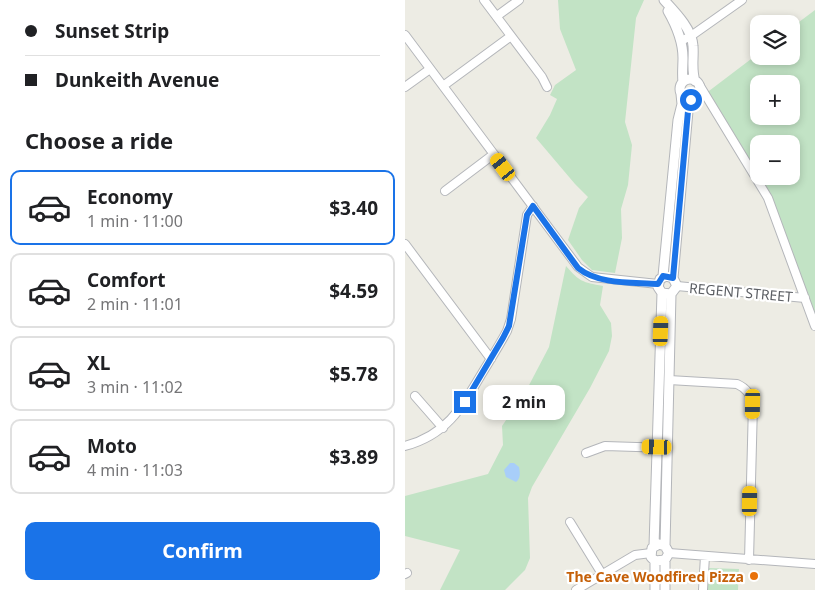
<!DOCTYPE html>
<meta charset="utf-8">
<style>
body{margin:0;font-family:"Noto Sans",sans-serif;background:#f6f6f6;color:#202124;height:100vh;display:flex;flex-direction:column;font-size:19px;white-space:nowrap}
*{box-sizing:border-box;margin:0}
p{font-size:16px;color:#757577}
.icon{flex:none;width:28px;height:28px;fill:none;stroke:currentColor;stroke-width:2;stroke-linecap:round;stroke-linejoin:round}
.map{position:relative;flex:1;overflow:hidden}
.details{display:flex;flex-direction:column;background:#fff;width:405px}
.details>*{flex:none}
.hud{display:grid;align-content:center;height:110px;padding:0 25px;background:#fff}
.tools{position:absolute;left:345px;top:15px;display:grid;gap:10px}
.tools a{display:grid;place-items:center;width:50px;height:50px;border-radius:10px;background:#fff;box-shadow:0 2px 8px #0003;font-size:25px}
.end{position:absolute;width:22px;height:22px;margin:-11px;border:6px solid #1a73e8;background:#fff;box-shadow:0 0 0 2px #fff}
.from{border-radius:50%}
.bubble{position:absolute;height:35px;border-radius:10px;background:#fff;box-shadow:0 2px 8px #0003;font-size:16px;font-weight:700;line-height:35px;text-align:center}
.car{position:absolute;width:15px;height:30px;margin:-15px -8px;border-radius:6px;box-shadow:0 0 4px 1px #0007;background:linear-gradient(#f5c518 24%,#345 0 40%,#f5c518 0 76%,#345 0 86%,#f5c518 0)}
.hud b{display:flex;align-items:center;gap:18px;height:48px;font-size:19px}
.hud b+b{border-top:1px solid #e0e0e0}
.hud i{width:12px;height:12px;background:#202124}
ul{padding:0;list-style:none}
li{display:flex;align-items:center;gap:15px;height:75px;margin:0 10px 8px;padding:0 15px;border:2px solid #e0e0e0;border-radius:10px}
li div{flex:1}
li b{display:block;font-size:19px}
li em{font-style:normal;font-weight:700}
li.active{border-color:#1a73e8}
li>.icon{width:45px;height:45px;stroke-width:1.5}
h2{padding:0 25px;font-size:22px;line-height:60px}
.action{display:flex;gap:10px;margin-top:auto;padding:10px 25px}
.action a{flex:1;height:58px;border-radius:10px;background:#1a73e8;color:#fff;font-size:20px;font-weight:700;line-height:58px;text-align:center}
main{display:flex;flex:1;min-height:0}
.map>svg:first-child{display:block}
.green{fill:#c2e3c5;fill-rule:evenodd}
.water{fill:#a8cef9}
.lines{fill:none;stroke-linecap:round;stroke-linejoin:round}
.minor-casing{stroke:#b4b6ba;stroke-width:10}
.tertiary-casing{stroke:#b4b6ba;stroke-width:11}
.minor{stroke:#fff;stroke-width:8}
.tertiary{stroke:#fff;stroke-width:9}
.route{stroke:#1a73e8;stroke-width:6}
.food-dot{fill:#e8710a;stroke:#fff;stroke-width:2}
.labels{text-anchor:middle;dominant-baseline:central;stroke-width:4.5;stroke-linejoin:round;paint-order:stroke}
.street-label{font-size:14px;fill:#5c5f64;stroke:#fff}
.food-label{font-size:14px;font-weight:bold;fill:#c56008;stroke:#fff;text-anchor:end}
</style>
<main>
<section class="details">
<div class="hud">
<b><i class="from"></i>Sunset Strip</b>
<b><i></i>Dunkeith Avenue</b>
</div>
<h2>Choose a ride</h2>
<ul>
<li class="active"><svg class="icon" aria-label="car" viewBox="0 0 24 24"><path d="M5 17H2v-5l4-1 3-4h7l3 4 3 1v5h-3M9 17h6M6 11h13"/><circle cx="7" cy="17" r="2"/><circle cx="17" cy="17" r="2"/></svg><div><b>Economy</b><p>1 min · 11:00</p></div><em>$3.40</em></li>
<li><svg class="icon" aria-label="car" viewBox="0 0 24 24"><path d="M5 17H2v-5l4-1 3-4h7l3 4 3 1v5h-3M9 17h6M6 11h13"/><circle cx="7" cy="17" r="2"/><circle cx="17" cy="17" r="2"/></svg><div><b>Comfort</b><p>2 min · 11:01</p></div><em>$4.59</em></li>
<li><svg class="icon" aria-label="car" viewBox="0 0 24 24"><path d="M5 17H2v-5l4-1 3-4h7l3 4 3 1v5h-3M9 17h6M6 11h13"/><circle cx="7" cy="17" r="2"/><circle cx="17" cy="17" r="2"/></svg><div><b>XL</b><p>3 min · 11:02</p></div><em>$5.78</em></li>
<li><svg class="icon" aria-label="car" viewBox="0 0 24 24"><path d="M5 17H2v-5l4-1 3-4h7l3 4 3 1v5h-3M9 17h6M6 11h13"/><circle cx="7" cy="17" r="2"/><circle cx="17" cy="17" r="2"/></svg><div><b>Moto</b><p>4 min · 11:03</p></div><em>$3.89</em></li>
</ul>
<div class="action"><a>Confirm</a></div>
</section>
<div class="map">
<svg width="410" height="590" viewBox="0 0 410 590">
<rect width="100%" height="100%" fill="#edece4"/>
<path class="green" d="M153,0H239L231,18L220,122L227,145L223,185L216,209L217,238L210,273L187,270L177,260L163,240L174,208L183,197L170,184L131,138L145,115L152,99L145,95L150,85L171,70L155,29Z
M410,10V326L369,212L300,94L354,53V56H386V28ZM354,84H386V116H354ZM354,144H386V176H354Z
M161,266C175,282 177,282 198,286L195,305L206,323L207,336L204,351L185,388L127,487L123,498L125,558L120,570L100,590H35L55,550L0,536V496L83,474L98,445L97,426L122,389L144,347Z
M303,568L334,569L333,590H302Z"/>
<path class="water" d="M105,463H109L114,467C115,472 116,478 111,482L101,477L99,470Z"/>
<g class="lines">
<defs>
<path id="minor" d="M79,0L137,77L142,87
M92,16L114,0
M0,35L173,267L187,277L253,284
M276,41L286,36L337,0
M38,86L106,36
M295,86L363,198L410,326
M0,87L25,69
M40,191L89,154
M0,244L86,359
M272,286L400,298
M264,380L332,384C341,388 346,394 348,404L344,560
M10,396L38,428
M0,446C41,435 56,409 76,375C85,360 94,346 102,331L106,319L122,215L128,206
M181,453L200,446L263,448
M165,522L197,574
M264,553L410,564
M0,574L2,573
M171,590L230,555L246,553
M298,590L300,556"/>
<path id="tertiary" d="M259,0C270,12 287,29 288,46C289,58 286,69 290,81
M263,11C271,25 278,41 278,58C278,66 277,74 278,82
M275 89a10 10 0 1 1 20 0a10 10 0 1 1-20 0Z
M258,276L273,120L277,104L276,94
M268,278L261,276L255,279L253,287L257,293L266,294L272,286L268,278L283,111L289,99
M249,546L257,293
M260,546L254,544L247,548L246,557L250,561L260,560L264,553L260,546L266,294
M250,590V561
M260,590V560"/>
</defs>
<use href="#minor" class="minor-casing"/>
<use href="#tertiary" class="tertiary-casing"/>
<use href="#minor" class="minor"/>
<use href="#tertiary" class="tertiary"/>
</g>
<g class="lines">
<path class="route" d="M60,402L98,338L104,326L122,215L128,206L173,268C194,285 228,282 253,284L258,276L268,278L283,111L288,99L286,100"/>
</g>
<circle class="food-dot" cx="349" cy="576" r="5"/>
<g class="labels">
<g class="street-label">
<text transform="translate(336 292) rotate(5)">REGENT STREET</text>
</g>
<g class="food-label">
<text x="339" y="576">The Cave Woodfired Pizza</text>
</g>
</g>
</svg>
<div class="tools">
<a><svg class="icon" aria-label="layers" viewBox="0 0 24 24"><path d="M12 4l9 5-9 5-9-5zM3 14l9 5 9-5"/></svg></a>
<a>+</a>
<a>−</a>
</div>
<i class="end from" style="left:286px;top:100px"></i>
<i class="end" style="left:60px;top:402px"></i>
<div class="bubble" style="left:78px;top:385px;width:82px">2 min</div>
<i class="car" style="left:98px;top:167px;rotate:323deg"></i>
<i class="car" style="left:256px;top:331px;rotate:2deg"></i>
<i class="car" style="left:348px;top:404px;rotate:181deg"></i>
<i class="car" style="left:252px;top:447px;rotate:272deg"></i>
<i class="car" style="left:345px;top:501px;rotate:1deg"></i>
</div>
</main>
